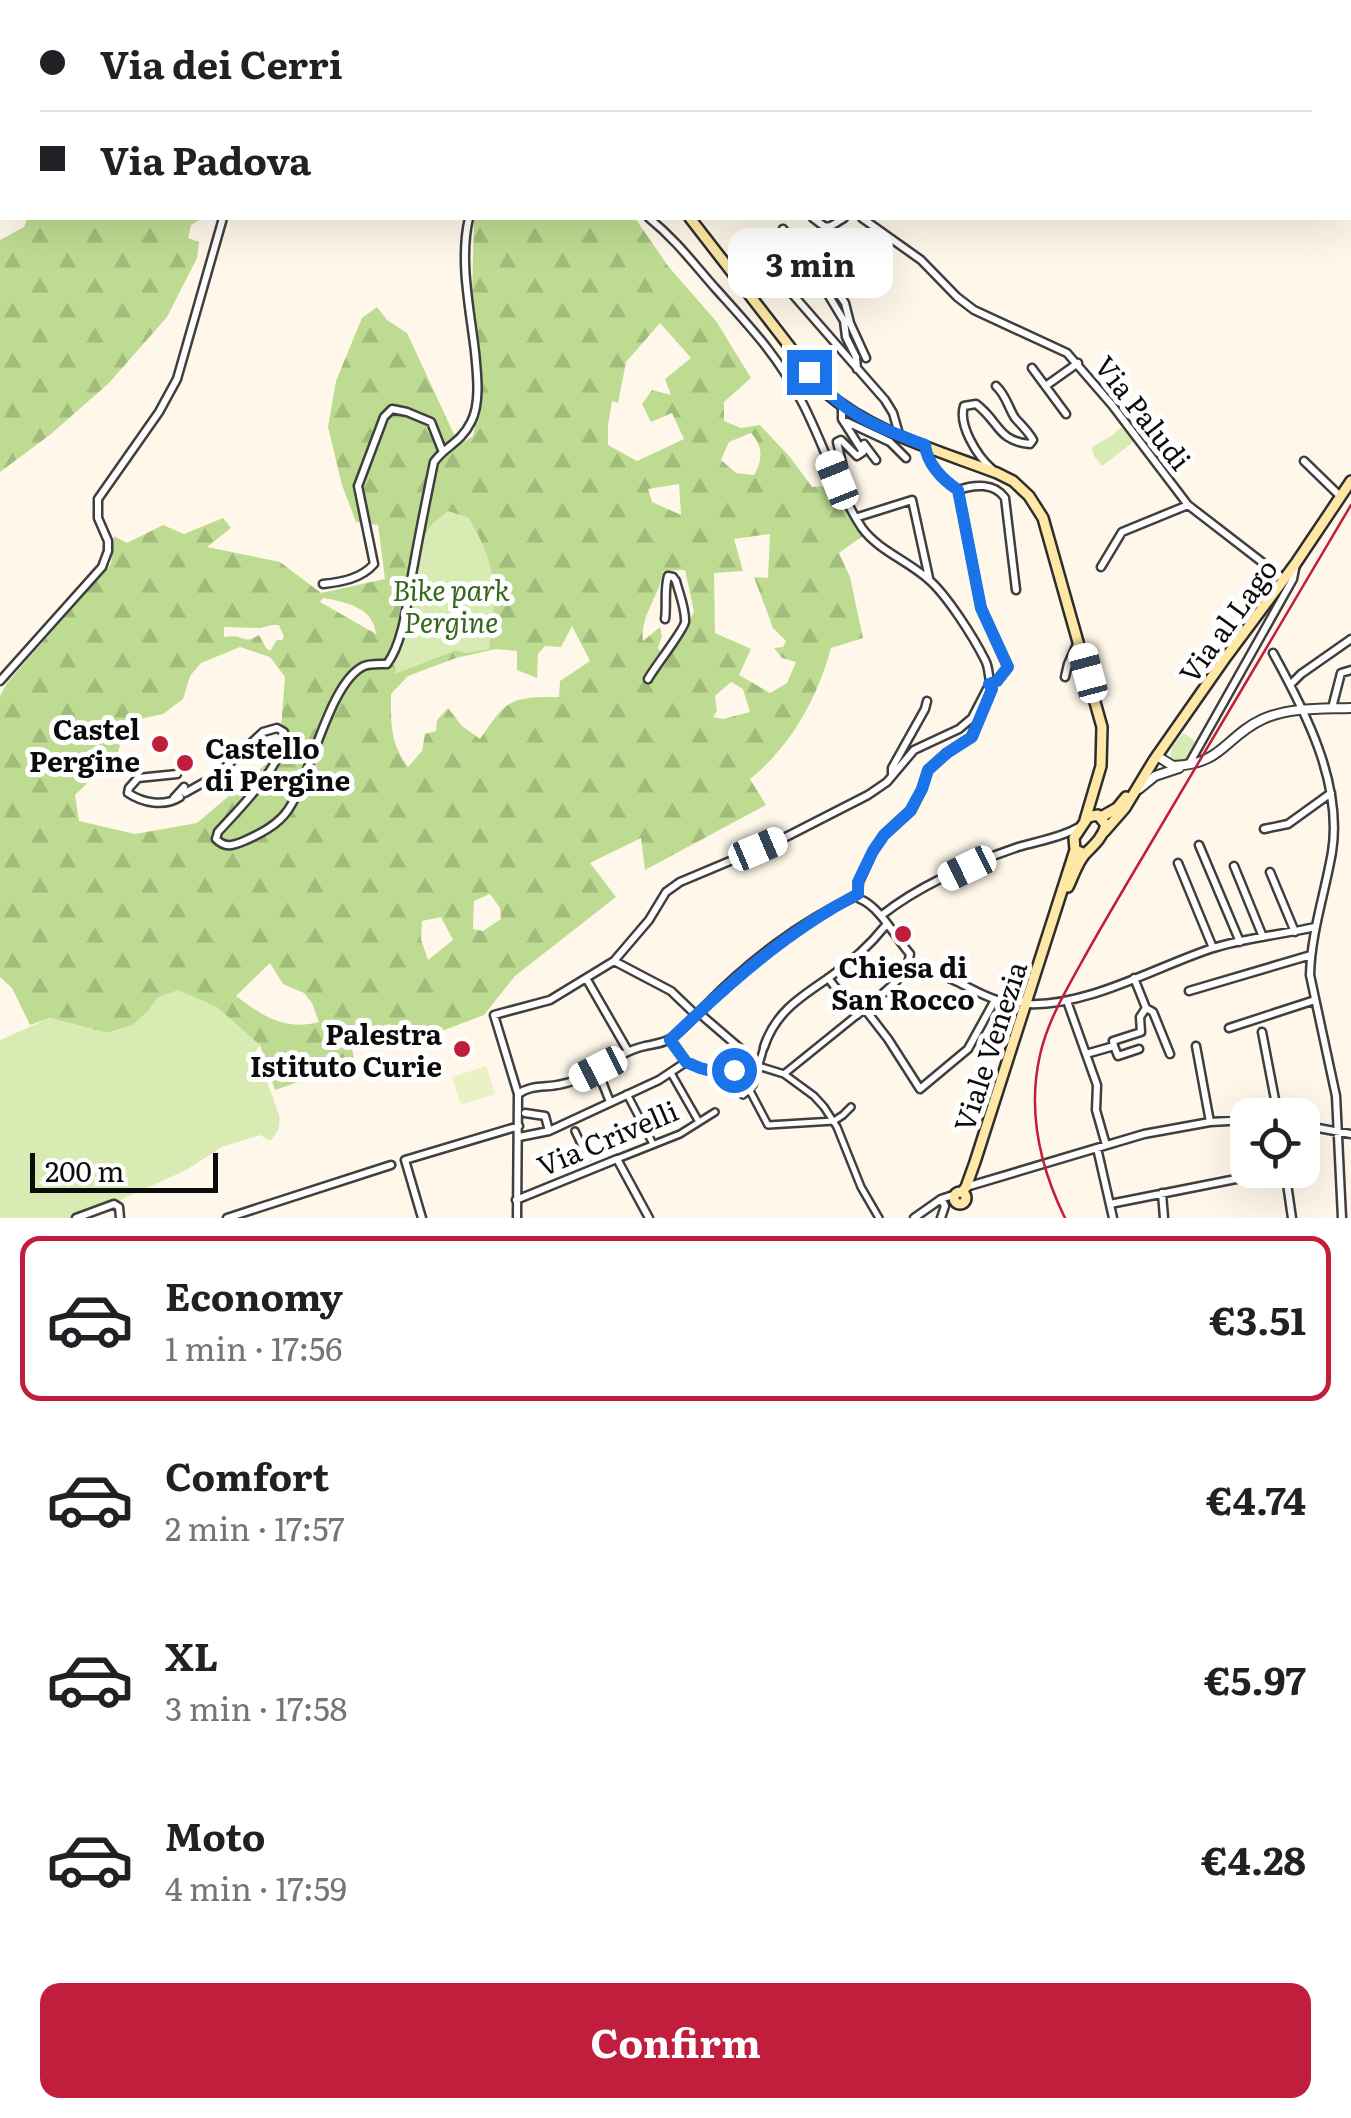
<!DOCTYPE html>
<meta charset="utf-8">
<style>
body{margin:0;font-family:Literata,serif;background:#f6f6f6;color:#202124;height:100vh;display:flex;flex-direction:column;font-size:38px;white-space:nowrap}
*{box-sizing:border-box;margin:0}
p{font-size:32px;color:#757577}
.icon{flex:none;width:55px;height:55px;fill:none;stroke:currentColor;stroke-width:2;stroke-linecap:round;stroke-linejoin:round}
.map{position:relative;height:1218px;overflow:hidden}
.side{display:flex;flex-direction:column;background:#fff;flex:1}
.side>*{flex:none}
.guide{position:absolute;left:0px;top:0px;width:1352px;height:220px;box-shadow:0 10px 40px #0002;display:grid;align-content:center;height:220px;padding:0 40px;background:#fff}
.tools{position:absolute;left:1230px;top:1098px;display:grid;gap:20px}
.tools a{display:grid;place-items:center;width:90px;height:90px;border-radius:20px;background:#fff;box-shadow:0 10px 40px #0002;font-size:50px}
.scale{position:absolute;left:30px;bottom:25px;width:188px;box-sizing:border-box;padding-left:10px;border:5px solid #0c0c0c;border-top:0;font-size:28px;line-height:35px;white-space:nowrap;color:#0c0c0c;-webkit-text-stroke:8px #fff;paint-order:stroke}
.end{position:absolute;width:45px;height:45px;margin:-22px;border:12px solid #1a73e8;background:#fff;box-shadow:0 0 0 5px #fff}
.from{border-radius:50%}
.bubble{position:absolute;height:70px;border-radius:20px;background:#fff;box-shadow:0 10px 40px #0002;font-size:32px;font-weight:700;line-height:70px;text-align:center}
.car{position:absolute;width:30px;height:60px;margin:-30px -15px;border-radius:12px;box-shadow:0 0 8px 2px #0007;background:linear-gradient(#fff 24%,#345 0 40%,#fff 0 76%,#345 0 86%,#fff 0)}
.guide b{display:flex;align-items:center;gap:35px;height:95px;font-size:38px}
.guide b+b{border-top:2px solid #e0e0e0}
.guide i{width:25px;height:25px;background:#202124}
ul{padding:18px 0 0;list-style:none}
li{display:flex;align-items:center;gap:30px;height:165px;margin:0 20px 15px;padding:0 20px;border:5px solid transparent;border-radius:20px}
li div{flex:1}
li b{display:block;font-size:38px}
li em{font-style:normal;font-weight:700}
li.on{border-color:#c11e3e}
li>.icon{width:90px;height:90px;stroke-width:1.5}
.action{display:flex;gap:20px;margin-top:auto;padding:20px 40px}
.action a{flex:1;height:115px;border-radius:20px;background:#c11e3e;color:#fff;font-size:40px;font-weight:700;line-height:115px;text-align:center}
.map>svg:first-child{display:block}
.forest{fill:url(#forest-firs);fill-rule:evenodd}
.park{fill:#d8ebb3}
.pitch{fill:#e9f1c5}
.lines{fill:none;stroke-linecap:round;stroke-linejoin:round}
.pedestrian-tunnel{stroke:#dbd5c9;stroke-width:5;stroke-dasharray:5 2.5;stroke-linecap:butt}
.minor-tunnel{stroke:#dbd5c9;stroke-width:6;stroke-dasharray:6 3;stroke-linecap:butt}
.pedestrian-casing{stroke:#3f3f3f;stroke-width:10}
.minor-casing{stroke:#3f3f3f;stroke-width:11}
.tertiary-casing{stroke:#3f3f3f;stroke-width:12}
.secondary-casing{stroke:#2e2e2e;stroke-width:14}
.pedestrian{stroke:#fff;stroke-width:5}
.minor{stroke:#fff;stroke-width:6}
.tertiary{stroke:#fff;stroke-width:8}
.secondary{stroke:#ffe8a5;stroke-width:9}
.rail{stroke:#c11e3e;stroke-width:2.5}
.route{stroke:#1a73e8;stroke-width:12}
.poi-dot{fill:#c11e3e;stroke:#fff;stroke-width:4}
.labels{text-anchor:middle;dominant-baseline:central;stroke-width:10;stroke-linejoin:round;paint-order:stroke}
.street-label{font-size:28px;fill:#0c0c0c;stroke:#fff}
.park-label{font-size:28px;font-style:italic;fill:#35661a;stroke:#fff}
.poi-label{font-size:28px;font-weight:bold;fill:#0c0c0c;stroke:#fff;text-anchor:end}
</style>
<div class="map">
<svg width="1351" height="1218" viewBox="0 0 1351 1218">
<defs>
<pattern id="forest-firs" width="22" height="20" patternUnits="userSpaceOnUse" patternTransform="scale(2.5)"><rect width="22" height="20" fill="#bedc91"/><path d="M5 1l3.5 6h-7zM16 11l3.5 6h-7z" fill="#a2bc7c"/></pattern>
</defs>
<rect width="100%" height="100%" fill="#fff8ea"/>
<path class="forest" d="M0,0H239L238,2H2V104L0,102Z
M28,218H203L191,225L188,238L199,242L197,258L167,317L109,383L51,434L0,472V240L24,227Z
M478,218H635L668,266L716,321L751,378L724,402V421L741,428L760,425L790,457L812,487L833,485L864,535L839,553L850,577L863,638L831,648C817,699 791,746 750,779L766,805L645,870L641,838L590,863L616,897L515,976L484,1015L405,1045L389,1024L349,1036L355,1062L275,1090L260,1045L159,997L147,1012L133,1025L107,1033L50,1018L30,1025L12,988L0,977V696L7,683L111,564L114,536L127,543L163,525L184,534L223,518L231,528L207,547L280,562L321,593L385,579L378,525L356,522L342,485L328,427L336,381L362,318L377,307L387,320L407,333L459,445L473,436L483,385L472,296L474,221ZM660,323L691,358L665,379L671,395L652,390L642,404L651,422L672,413L684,439L637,461L608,445V425L612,401L618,403L626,362ZM751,433C763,446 763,460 754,475L736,473L721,460L729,442ZM679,484L681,515L652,502L648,489ZM770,534L768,578L754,577L773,628L786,641L783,647L774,648L782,658L796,662L787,683L770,693L739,675L751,649L715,633L714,573L743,571L734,539ZM685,570L694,612L674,647L662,653L658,648L662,636L660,627L643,641C640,615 660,596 663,571ZM323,598C346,602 373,607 376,634L320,602ZM495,604L476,650L467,653L456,650L396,673ZM272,625H279L284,637L282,640H277L270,651L266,648L259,635C246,643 247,639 235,636C231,636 227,637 224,637V627L260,628ZM572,626L590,661L560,681L559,697C510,697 507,699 480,739L462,726L448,708L437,720L436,731L425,734L422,751L408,767C390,743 391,723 391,694L408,676L456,658L496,649L517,651V670L537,678L538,654L545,646L561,647ZM240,647L270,657L285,677L281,728L271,760L197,823L135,834L79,821L75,795L117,755L125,730L140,719L163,714L183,699L190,676L201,663ZM731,682L743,689L750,712L723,719L713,717L717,711L715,696ZM490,894L500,908L501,919L483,931L473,929L474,901ZM441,917L453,940L428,960L421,939L422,921ZM270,963L283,984L304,993L312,1003L319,1022C284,1031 263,1016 236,996Z"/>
<path class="park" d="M1121,427L1133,440L1132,443L1102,466L1094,456L1092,447L1113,435Z
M448,511L469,518C499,570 497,591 489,649L467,653L456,650L395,674L396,670L392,661L423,537L432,524Z
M1183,733L1197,742L1188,760L1173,762C1166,750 1176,743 1183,733Z
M178,990L217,1007L260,1045L256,1051L279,1115C281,1127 278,1132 270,1141L260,1135L222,1147L186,1170L81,1218H0V1040L50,1018L107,1033L133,1025L147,1012L159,997Z"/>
<path class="pitch" d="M486,1066L495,1094L461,1105L452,1077Z"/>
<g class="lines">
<path class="pedestrian-tunnel" d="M583,1148L590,1162"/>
<path class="minor-tunnel" d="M391,1165L401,1162"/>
<defs>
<path id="pedestrian" d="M749,1056L758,1066L784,1074L814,1096L824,1107L837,1127L861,1187L879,1218
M737,1068L758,1066
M671,1073L699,1122
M784,1074L857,1015
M749,1089L768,1125L834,1121L843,1115L851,1107
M627,1094L653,1144
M743,1095L753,1085L764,1047
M575,1131L583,1148
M617,1159L680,1134L715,1112"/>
<path id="minor" d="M472,0V2
M243,2L244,0
M401,2L403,0
M421,2L423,0
M525,2L527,0
M944,2L948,0
M649,218C676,240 693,263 716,289C752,329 778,356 803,404C824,445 837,490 862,528C878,550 908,561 928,579C947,595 974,638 985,660C990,669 988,680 992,689L971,737L947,753L928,770L922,789L911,811L884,835L873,851L859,882L858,894
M813,218L825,227L831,226L844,218
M862,218L921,260L957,297L974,310L1067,353L1112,405L1188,505L1284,579
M831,226L828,241L835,262V288L845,303L850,323L866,358
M783,229L814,271L844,321L846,337L856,357L857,369
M767,265L885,400L893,413L899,434
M1032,368L1066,414
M1047,385L1078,363
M842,406V419L863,452L857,456L841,440L837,442L843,467
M847,422L890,442L906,458
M864,444L876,460
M925,446C928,465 943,480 958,490
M1304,461L1340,496
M992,469C977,456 958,425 964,406L976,404C1000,422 997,441 1030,444L1033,440C1028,431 1022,426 1015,418C1008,407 1006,395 996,386
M858,517L912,500L929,578
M1101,567L1122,532L1188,505
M323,584C341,582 361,579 374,564L358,486L384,417L392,409L407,412L431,422L442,450
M1273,653C1305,711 1343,784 1332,852C1325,893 1311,933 1310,975L1336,1096L1342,1218
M1065,677L1068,664L1078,642
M648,679C654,668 684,630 685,622C686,610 679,593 676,581L673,577L668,576C664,589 667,605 665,619
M0,681L102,567L108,551V541L98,518V499L159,412L177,379L223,218
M989,684L997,681L1008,667L981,608L958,490C975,484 995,483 1005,498L1016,590
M1290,685L1301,674L1351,639
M1332,708L1341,673L1351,670
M1189,764L1293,579L1296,564
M177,774L138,778L129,788L128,793C143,803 164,807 180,797
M892,774V768L925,709L927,701
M185,793L217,775L263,732L277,728L284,732C288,761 237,811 218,832L216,839C225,848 232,846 244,841C260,834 278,825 288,810C311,777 329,682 364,666C371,663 380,664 387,664C405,640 408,593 414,564C420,530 427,496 434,462C446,445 460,444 471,422C481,403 477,373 475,352C470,309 459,260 469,218
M174,798L184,787
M1264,829L1288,824L1331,793
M1199,845L1240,942
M1178,863L1213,948
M1234,866L1263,937
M1270,872L1295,932
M882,915C920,885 971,863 1018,847C1038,841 1060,838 1079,827
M614,961L671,991L696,1015
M908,968L915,965L921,966C930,972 941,974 951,979C975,989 998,1008 1026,1001
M586,978L628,1051
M828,978L857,1015C876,997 907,981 910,954C895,937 880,907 860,899
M1134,978L1146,1008L1153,1012L1170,1054
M1189,991L1311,955
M1067,1001L1097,1085L1096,1110L1106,1145
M1027,1004C1086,1007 1154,968 1210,949C1243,938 1280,935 1315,927
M864,1008L888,1039L920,1089L968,1049L995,1000
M699,1013L749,1056
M1229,1028L1315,1000
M1262,1032L1278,1115
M670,1039L686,1062
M1114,1046L1118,1056L1139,1049
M1196,1046L1210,1122
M764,1047C775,1013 799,998 827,979C849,964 870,945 886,925
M1086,1054L1114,1046L1113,1041L1141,1032L1140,1017L1146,1008
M686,1062L700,1068L730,1075L737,1068
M597,1069L610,1102
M518,1094C532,1084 547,1088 562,1084C592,1078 614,1053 645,1046C655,1044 665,1043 673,1037C685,1028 695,1015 706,1005C748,962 800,922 854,897
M525,1113L545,1116L549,1131
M1302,1125L1351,1134
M519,1137L549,1131L659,1080L686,1062
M1097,1148L1113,1218
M1285,1170L1292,1218
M966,1187L1144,1134L1210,1122L1248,1120
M1162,1193L1164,1218
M941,1199L945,1206L941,1218
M516,1200L617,1159L649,1218
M1110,1204L1246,1177L1235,1119
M76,1218L114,1204L119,1207L120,1218
M227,1218L391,1165
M422,1218L405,1160L519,1126
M517,1218L518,1094L494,1015L550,1000L614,961L649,920L666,892L680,882L780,840L868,795L887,782L914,750L959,729L972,718L989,685
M914,1218L941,1199L956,1194"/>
<path id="tertiary" d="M1157,756L1173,766C1224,764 1224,737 1263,719C1290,707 1322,709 1351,708
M1139,789L1155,776L1179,768"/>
<path id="secondary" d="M365,0L366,2
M690,218L824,391C873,433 937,450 997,473L1013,481L1029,496L1043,518L1102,727L1101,766L1085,820
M1101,817L1117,808L1126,797
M1104,832L1125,808L1154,760L1226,657L1296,563L1351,481
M1068,887C1073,877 1077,863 1085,854C1095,844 1102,838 1106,825L1098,815L1088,817L1074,838L1075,850L1085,854
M962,1192L966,1187L975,1162L1075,850
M954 1198a6 6 0 1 1 12 0a6 6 0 1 1-12 0Z"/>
</defs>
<use href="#pedestrian" class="pedestrian-casing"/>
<use href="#minor" class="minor-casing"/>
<use href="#tertiary" class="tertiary-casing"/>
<use href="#secondary" class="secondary-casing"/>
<use href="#pedestrian" class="pedestrian"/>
<use href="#minor" class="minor"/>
<use href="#tertiary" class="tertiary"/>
<use href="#secondary" class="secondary"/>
<path class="rail" d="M1065,1218C1040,1167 1027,1112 1040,1055C1047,1023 1064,994 1080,965C1101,927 1123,890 1145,853C1214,737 1282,621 1351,505"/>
</g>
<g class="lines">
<path class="route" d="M734,1070L730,1076L700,1068L686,1062L670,1040C728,984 787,931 858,894V882L873,851L884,835L910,811L922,789L928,770L947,753L972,737L992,689L989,684L997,681L1008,667L981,608L958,490C943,480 927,464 925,445C876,427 842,413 809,372"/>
</g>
<g class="poi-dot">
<circle cx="160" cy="744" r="10"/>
<circle cx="185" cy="763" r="10"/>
<circle cx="903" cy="934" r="10"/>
<circle cx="462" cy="1049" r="10"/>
</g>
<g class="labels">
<g class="street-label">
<text transform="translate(1144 412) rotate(52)">Via Paludi</text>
<text transform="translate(1227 620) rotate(-54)">Via al Lago</text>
<text transform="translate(989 1046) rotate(-72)">Viale Venezia</text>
<text transform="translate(607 1137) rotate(-23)">Via Crivelli</text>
</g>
<g class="park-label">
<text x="451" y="589">Bike park<tspan x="451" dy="32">Pergine</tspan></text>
</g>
<g class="poi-label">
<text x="140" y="728">Castel<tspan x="140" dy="32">Pergine</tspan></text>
<text x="205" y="747" text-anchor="start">Castello<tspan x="205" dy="32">di Pergine</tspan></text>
<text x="903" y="966" text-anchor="middle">Chiesa di<tspan x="903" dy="32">San Rocco</tspan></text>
<text x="442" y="1033">Palestra<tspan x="442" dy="32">Istituto Curie</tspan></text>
</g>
</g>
</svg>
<div class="tools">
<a><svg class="icon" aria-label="locate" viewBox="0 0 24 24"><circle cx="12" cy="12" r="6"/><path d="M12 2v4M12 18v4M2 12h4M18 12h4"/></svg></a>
</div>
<div class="scale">200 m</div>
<i class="end from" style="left:734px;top:1070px"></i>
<i class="end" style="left:809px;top:372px"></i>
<div class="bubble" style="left:728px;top:228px;width:165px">3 min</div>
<i class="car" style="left:837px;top:480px;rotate:338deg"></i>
<i class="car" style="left:1088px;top:673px;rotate:345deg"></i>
<i class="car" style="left:758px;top:849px;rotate:67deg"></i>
<i class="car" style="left:967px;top:868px;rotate:244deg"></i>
<i class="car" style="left:598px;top:1069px;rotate:243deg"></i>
<div class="guide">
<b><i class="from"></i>Via dei Cerri</b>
<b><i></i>Via Padova</b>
</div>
</div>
<section class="side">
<ul>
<li class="on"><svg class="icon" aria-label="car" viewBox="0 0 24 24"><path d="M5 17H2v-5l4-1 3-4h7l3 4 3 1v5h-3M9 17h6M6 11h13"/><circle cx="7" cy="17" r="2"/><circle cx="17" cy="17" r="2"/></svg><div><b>Economy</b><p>1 min · 17:56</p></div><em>€3.51</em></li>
<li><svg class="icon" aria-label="car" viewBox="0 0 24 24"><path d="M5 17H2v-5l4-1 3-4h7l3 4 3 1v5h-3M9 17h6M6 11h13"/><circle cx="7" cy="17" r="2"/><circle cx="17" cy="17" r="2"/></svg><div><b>Comfort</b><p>2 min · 17:57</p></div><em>€4.74</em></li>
<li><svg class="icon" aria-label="car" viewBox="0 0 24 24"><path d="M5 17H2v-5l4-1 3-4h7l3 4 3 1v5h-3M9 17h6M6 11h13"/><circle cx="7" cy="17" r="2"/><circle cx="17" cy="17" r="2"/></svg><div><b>XL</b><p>3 min · 17:58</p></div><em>€5.97</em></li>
<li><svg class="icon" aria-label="car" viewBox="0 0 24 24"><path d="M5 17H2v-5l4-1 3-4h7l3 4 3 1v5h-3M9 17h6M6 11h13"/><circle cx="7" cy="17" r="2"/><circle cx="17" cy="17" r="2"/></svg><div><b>Moto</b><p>4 min · 17:59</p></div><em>€4.28</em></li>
</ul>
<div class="action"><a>Confirm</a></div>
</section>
